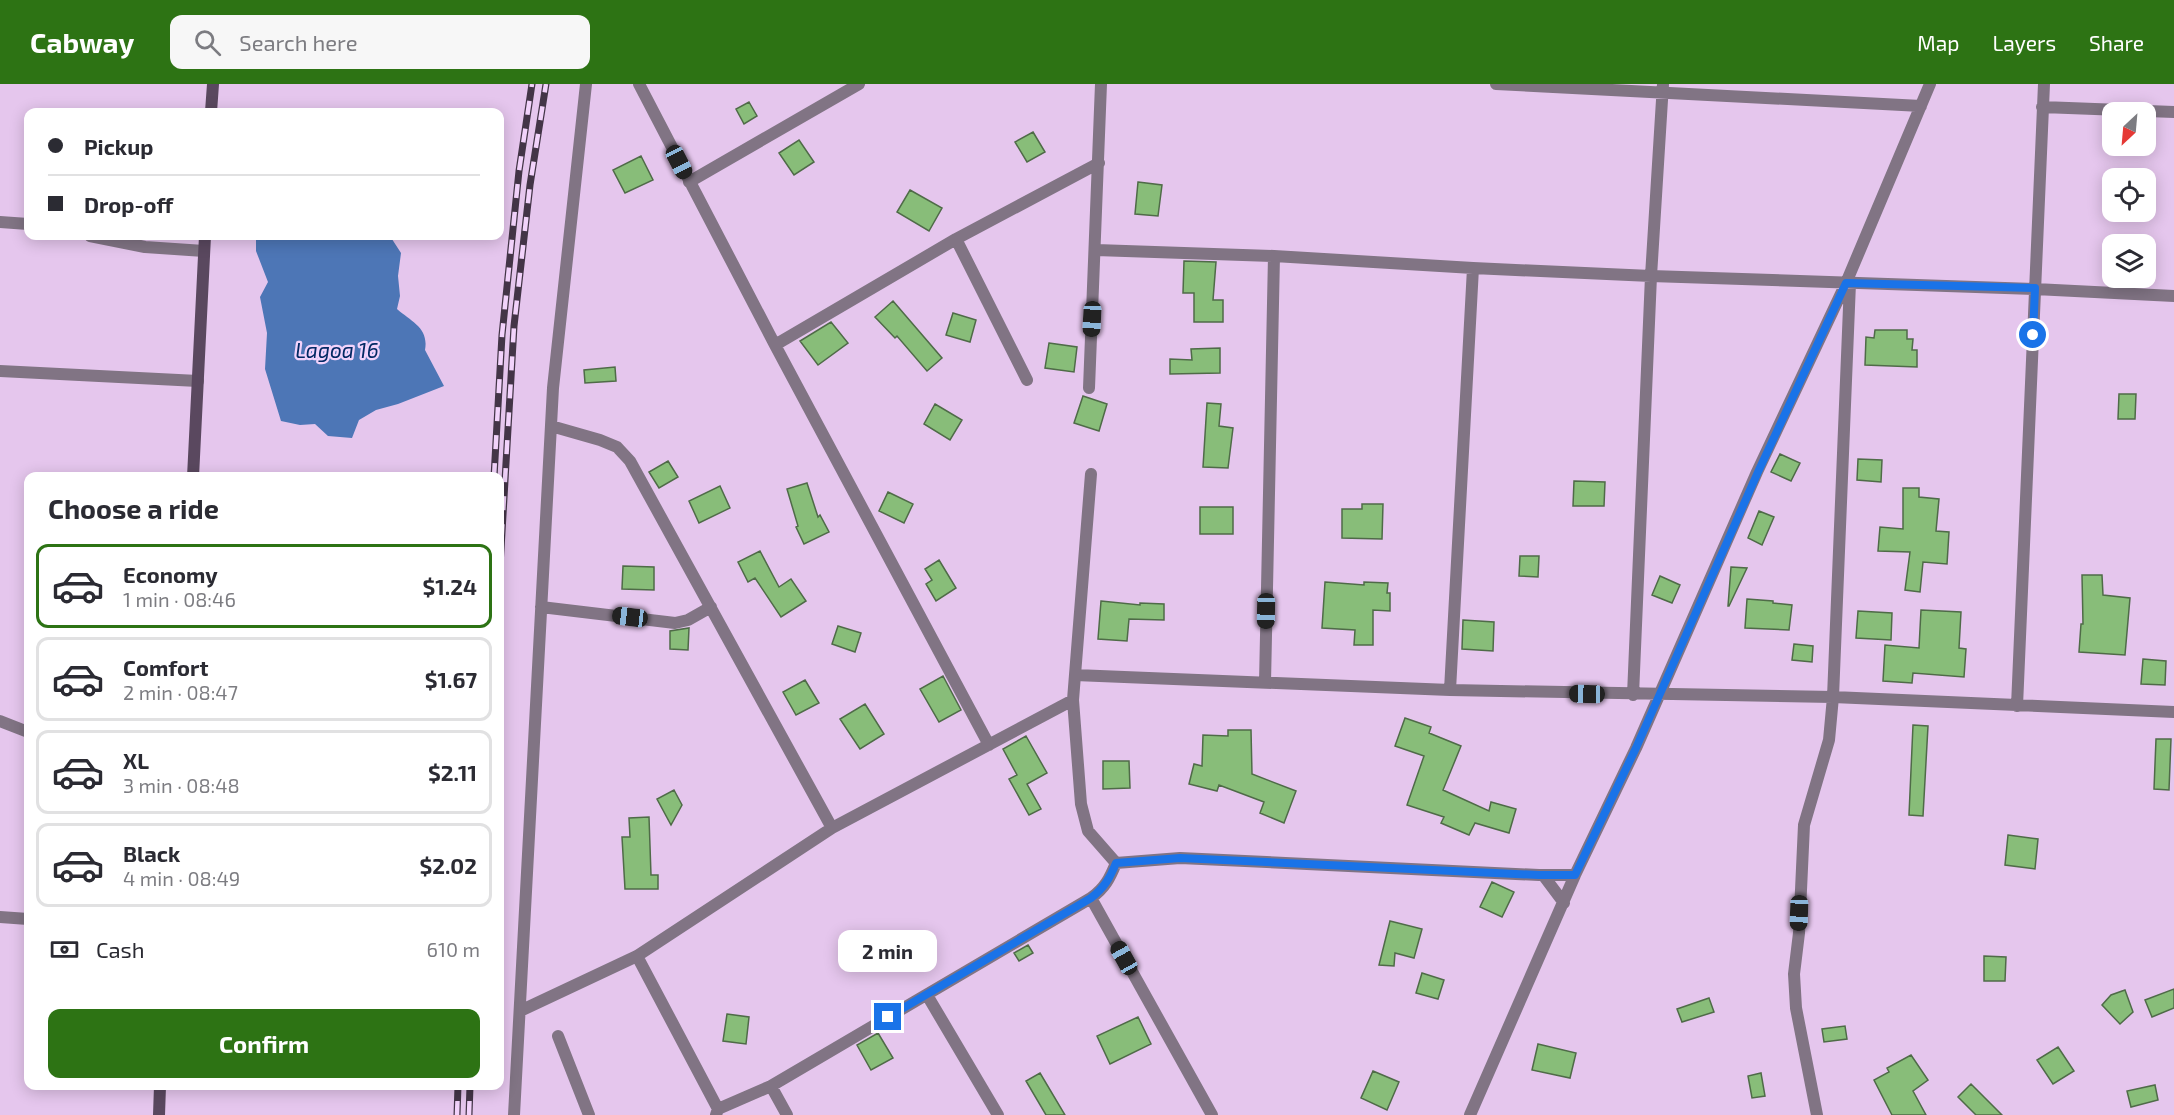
<!DOCTYPE html>
<meta charset="utf-8">
<style>
body{margin:0;font-family:"Exo 2",sans-serif;background:#f7f7f7;color:#2b2b33;height:100vh;display:flex;flex-direction:column;font-size:22px;white-space:nowrap}
*{box-sizing:border-box;margin:0}
p{font-size:20px;color:#7c7c81}
.icon{flex:none;width:33px;height:33px;fill:none;stroke:currentColor;stroke-width:2;stroke-linecap:round;stroke-linejoin:round}
.map{position:relative;flex:1;overflow:hidden}
.sheet{position:absolute;left:24px;top:388px;width:480px;height:618px;display:flex;flex-direction:column;background:#fff;border-radius:12px;box-shadow:0 3px 15px #0003}
.sheet>*{flex:none}
.hud{position:absolute;left:24px;top:24px;width:480px;height:132px;border-radius:12px;box-shadow:0 3px 15px #0003;display:grid;align-content:center;height:132px;padding:0 24px;background:#fff}
.needle{width:39px;rotate:206deg}
.tools{position:absolute;left:2102px;top:18px;display:grid;gap:12px}
.tools a{display:grid;place-items:center;width:54px;height:54px;border-radius:12px;background:#fff;box-shadow:0 3px 15px #0003;font-size:30px}
.end{position:absolute;width:27px;height:27px;margin:-14px;border:8px solid #1a73e8;background:#fff;box-shadow:0 0 0 3px #fff}
.from{border-radius:50%}
.bubble{position:absolute;height:42px;border-radius:12px;background:#fff;box-shadow:0 3px 15px #0003;font-size:20px;font-weight:700;line-height:42px;text-align:center}
.car{position:absolute;width:18px;height:36px;margin:-18px -9px;border-radius:8px;box-shadow:0 0 4px 2px #0007;background:linear-gradient(#222 24%,#8ab4d8 0 40%,#222 0 76%,#8ab4d8 0 86%,#222 0)}
.hud b{display:flex;align-items:center;gap:21px;height:57px;font-size:22px}
.hud b+b{border-top:2px solid #e1e1e2}
.hud i{width:15px;height:15px;background:#2b2b33}
ul{padding:0;list-style:none}
li{display:flex;align-items:center;gap:18px;height:84px;margin:0 12px 9px;padding:0 12px;border:3px solid #e1e1e2;border-radius:12px}
li div{flex:1}
li b{display:block;font-size:22px}
li em{font-style:normal;font-weight:700}
li.on{border-color:#2d7314}
li>.icon{width:54px;height:54px;stroke-width:1.5}
h2{padding:0 24px;font-size:27px;line-height:72px}
.pay{display:flex;align-items:center;gap:15px;height:66px;padding:0 24px;font-size:22px}
.pay p{margin-inline-start:auto}
.cta{display:flex;gap:12px;margin-top:auto;padding:12px 24px}
.cta a{flex:1;height:69px;border-radius:12px;background:#2d7314;color:#fff;font-size:24px;font-weight:700;line-height:69px;text-align:center}
header{display:flex;align-items:center;gap:36px;box-sizing:border-box;height:84px;padding:0 30px;background:#2d7314;color:#fff}
header strong{font-size:28px}
nav{display:flex;gap:33px;margin-inline-start:auto;font-size:21px}
.search{width:420px;height:54px;background:#f7f7f7;display:flex;align-items:center;gap:15px;box-sizing:border-box;padding:0 21px;border-radius:12px;color:#7c7c81;font-size:22px}
.map>svg:first-child{display:block}
.water{fill:#4d76b6}
.building{fill:#88bd79;stroke:#4f6b48;stroke-width:1.5}
.lines{fill:none;stroke-linecap:round;stroke-linejoin:round}
.street{stroke:#817484;stroke-width:12}
.secondary{stroke:#5a485f;stroke-width:12}
.rail-casing{stroke:#433547;stroke-width:7}
.rail{stroke:#f2d3fb;stroke-width:4.5;stroke-dasharray:14;stroke-linecap:butt}
.route{stroke:#1a73e8;stroke-width:8}
.labels{text-anchor:middle;dominant-baseline:central;stroke-width:4.5;stroke-linejoin:round;paint-order:stroke}
.water-label{font-size:21px;font-style:italic;fill:#022963;stroke:#f2d3fb}
</style>
<header>
<strong>Cabway</strong>
<div class="search"><svg class="icon" aria-label="search" viewBox="0 0 24 24"><circle cx="10" cy="10" r="6"/><path d="M15 15l6 6"/></svg>Search here</div>
<nav><a>Map</a><a>Layers</a><a>Share</a></nav>
</header>
<div class="map">
<svg width="2174" height="1031" viewBox="0 0 2174 1031">
<rect width="100%" height="100%" fill="#e5c6ed"/>
<path class="water" d="M256,152H390L401,169L398,192L400,212L397,225C412,238 429,244 425,266L444,302L398,320L376,326L359,336L352,354L328,352L315,340L300,341L281,337L265,285L267,249L260,213L268,198L256,167Z"/>
<path class="building" d="M749,18L757,32L744,40L736,25Z
M1033,48L1045,68L1027,78L1015,58Z
M799,56L814,78L794,91L779,69Z
M641,72L653,96L625,109L613,86Z
M1138,98L1162,101L1158,132L1135,130Z
M910,106L942,124L929,147L897,128Z
M1184,177L1216,178L1213,216H1223V238H1194V209H1183Z
M893,217L942,274L927,287L897,252L895,254L875,233Z
M953,229L976,236L970,258L946,251Z
M831,238L848,259L818,281L800,257Z
M1875,246H1907V255H1913L1912,266H1917V283L1865,281L1866,253L1874,254Z
M1049,259L1077,263L1074,288L1045,284Z
M1220,264V289L1170,290V275L1192,276L1191,265Z
M615,283L616,297L585,299L584,286Z
M2119,310H2136L2135,335H2118Z
M1083,312L1107,320L1099,347L1074,339Z
M1207,319L1221,320L1219,342L1233,344L1228,384L1203,383Z
M935,320L962,336L950,356L924,340Z
M1780,370L1800,379L1791,397L1771,388Z
M1858,375L1882,376L1881,398L1857,396Z
M668,377L678,393L659,404L649,388Z
M1574,397L1605,398L1604,422H1573Z
M807,399L818,433L820,431L829,448L804,460L796,443L798,442L787,405Z
M720,402L730,424L699,439L689,417Z
M1903,404H1919V413L1939,415L1936,447L1949,448L1947,480L1923,478L1920,508L1905,506L1910,468L1878,467L1880,443L1903,445Z
M888,408L913,420L904,439L879,427Z
M1362,420H1383L1382,455L1342,454V425H1362Z
M1200,423H1233V450H1200Z
M1759,427L1774,433L1762,461L1748,454Z
M760,467L779,503L791,495L806,517L781,533L755,494L748,498L738,478Z
M1520,472H1539L1538,493L1519,492Z
M939,476L956,504L936,517L926,500L932,496L925,485Z
M623,482L654,483V506L622,505Z
M1731,483L1747,484L1729,522H1728Z
M2082,491H2102L2103,511L2130,514L2125,571L2079,568L2081,540H2083Z
M1660,492L1680,501L1672,519L1652,511Z
M1325,498L1364,501V498L1388,499L1387,509H1390V527L1373,526V561H1354L1355,546L1322,544Z
M1747,515L1773,517V519L1792,521L1789,546L1745,544Z
M1101,517L1140,521V519L1164,520V536L1129,535L1127,557L1098,555Z
M1921,526L1961,528L1959,564L1966,565L1964,593L1913,589L1912,599L1883,597L1885,561L1919,564Z
M1858,527L1892,529L1891,556L1856,554Z
M1463,536L1494,538L1493,567L1462,565Z
M838,542L861,549L855,568L832,560Z
M689,544L688,566L670,565V547Z
M1794,560L1813,562L1812,578L1792,576Z
M2143,575L2166,577L2165,601L2141,600Z
M943,592L961,626L939,638L920,605Z
M805,596L819,619L796,631L783,608Z
M865,620L884,650L860,665L840,635Z
M1405,634L1431,643L1429,649L1461,662L1443,706L1489,727L1491,718L1516,725L1509,749L1475,739L1469,751L1441,739L1444,733L1407,721L1424,672L1395,662Z
M1913,641L1928,642L1923,732L1909,731Z
M1228,646H1251L1252,690L1296,707L1284,739L1260,729L1264,718L1219,701L1217,707L1189,700L1194,680L1202,682L1203,651L1228,652Z
M1026,652L1047,689L1027,700L1041,725L1029,731L1009,695L1017,691L1003,665Z
M2156,655H2171L2169,706L2154,705Z
M1103,677H1129L1130,704L1103,705Z
M674,706L682,721L671,741L657,715Z
M649,733L651,791H658V805H625L622,753H630L629,734Z
M2008,751L2038,755L2035,785L2005,781Z
M1492,798L1514,808L1502,833L1480,823Z
M1390,837L1422,845L1414,874L1395,869L1394,882L1379,881Z
M1028,861L1033,869L1019,877L1014,869Z
M1984,872L2006,873L2005,897H1984Z
M1422,889L1444,896L1438,915L1416,909Z
M2174,905V924L2152,933L2145,916Z
M2125,906L2133,928L2120,940L2102,921L2111,911Z
M1709,914L1714,928L1682,938L1677,925Z
M727,930L749,933L746,960L723,957Z
M1138,933L1151,960L1110,980L1097,952Z
M1845,942L1847,955L1824,958L1822,945Z
M878,949L893,974L871,986L857,961Z
M1538,960L1576,969L1570,994L1532,986Z
M2058,963L2074,987L2053,1000L2037,976Z
M1911,971L1928,996L1913,1007L1926,1031H1892L1874,996L1889,988L1887,984Z
M1373,987L1399,998L1387,1026L1361,1014Z
M1040,989L1065,1031H1046L1026,997Z
M1761,989L1765,1012L1752,1014L1748,992Z
M1971,1000L2002,1031H1976L1958,1013Z
M2155,1001L2158,1016L2131,1023L2127,1007Z"/>
<g class="lines">
<path class="street" d="M639,0L775,261L989,661
M1496,0L1921,22
M2042,23L2174,28
M689,98L859,0
M0,138L28,140
M90,152L145,163L204,167
M956,155L1027,296
M1096,166L1274,172L1473,184L1651,192L2035,205L2174,212
M775,261L956,155L1099,79
M0,287L198,297
M1089,304L1101,0
M551,342L600,356L617,363L630,377L832,744
M1091,390L1073,616L1081,720L1088,747L1116,779
M541,523L675,539L688,536L711,523
M1075,591L1450,606L1833,613L2174,628
M1265,599L1274,172
M1450,606L1473,184
M1633,611L1651,192L1663,0
M2017,622L2044,0
M0,637L28,648
M1116,779L1180,774L1539,791H1575
M1116,779C1110,794 1105,804 1091,814L1212,1031
M1543,791L1564,819
M0,833L28,835
M637,872L718,1025L716,1031
M927,911L998,1031
M520,927L637,872L832,744L1073,616
M558,952L589,1031
M771,1002L787,1031
M718,1025L771,1002L1091,814
M514,1031L553,304L586,0
M1470,1031L1575,791L1636,664L1757,388L1846,199L1930,0
M1817,1031L1796,924L1794,890L1799,849L1804,741L1829,656L1833,613L1850,199"/>
<path class="secondary" d="M211,28L213,0
M193,393L205,152
M159,1031L160,1002"/>
<defs>
<path id="rail" d="M494,393L502,251L519,87L532,0
M500,482L514,242L530,101L546,0
M457,1031L458,1002
M469,1031L470,1002"/>
</defs>
<use href="#rail" class="rail-casing"/>
<use href="#rail" class="rail"/>
</g>
<g class="lines">
<path class="route" d="M888,933L1091,814C1104,804 1110,794 1116,779L1180,774L1539,791H1575L1636,664L1758,388L1846,199L2035,204L2033,251"/>
</g>
<g class="labels">
<g class="water-label">
<text x="337" y="265">Lagoa 16</text>
</g>
</g>
</svg>
<div class="tools">
<a><svg class="needle" viewBox="-14 -14 28 28"><path d="M0-13l5 13h-10z" fill="#e53935"/><path d="M0 13l5-13h-10z" fill="#7c7c81"/></svg></a>
<a><svg class="icon" aria-label="locate" viewBox="0 0 24 24"><circle cx="12" cy="12" r="6"/><path d="M12 2v4M12 18v4M2 12h4M18 12h4"/></svg></a>
<a><svg class="icon" aria-label="layers" viewBox="0 0 24 24"><path d="M12 4l9 5-9 5-9-5zM3 14l9 5 9-5"/></svg></a>
</div>
<i class="end from" style="left:2033px;top:251px"></i>
<i class="end" style="left:888px;top:933px"></i>
<div class="bubble" style="left:838px;top:846px;width:99px">2 min</div>
<i class="car" style="left:679px;top:78px;rotate:153deg"></i>
<i class="car" style="left:1092px;top:235px;rotate:183deg"></i>
<i class="car" style="left:1266px;top:527px;rotate:181deg"></i>
<i class="car" style="left:630px;top:533px;rotate:277deg"></i>
<i class="car" style="left:1587px;top:610px;rotate:271deg"></i>
<i class="car" style="left:1799px;top:829px;rotate:182deg"></i>
<i class="car" style="left:1124px;top:874px;rotate:331deg"></i>
<div class="hud">
<b><i class="from"></i>Pickup</b>
<b><i></i>Drop-off</b>
</div>
<section class="sheet">
<h2>Choose a ride</h2>
<ul>
<li class="on"><svg class="icon" aria-label="car" viewBox="0 0 24 24"><path d="M5 17H2v-5l4-1 3-4h7l3 4 3 1v5h-3M9 17h6M6 11h13"/><circle cx="7" cy="17" r="2"/><circle cx="17" cy="17" r="2"/></svg><div><b>Economy</b><p>1 min · 08:46</p></div><em>$1.24</em></li>
<li><svg class="icon" aria-label="car" viewBox="0 0 24 24"><path d="M5 17H2v-5l4-1 3-4h7l3 4 3 1v5h-3M9 17h6M6 11h13"/><circle cx="7" cy="17" r="2"/><circle cx="17" cy="17" r="2"/></svg><div><b>Comfort</b><p>2 min · 08:47</p></div><em>$1.67</em></li>
<li><svg class="icon" aria-label="car" viewBox="0 0 24 24"><path d="M5 17H2v-5l4-1 3-4h7l3 4 3 1v5h-3M9 17h6M6 11h13"/><circle cx="7" cy="17" r="2"/><circle cx="17" cy="17" r="2"/></svg><div><b>XL</b><p>3 min · 08:48</p></div><em>$2.11</em></li>
<li><svg class="icon" aria-label="car" viewBox="0 0 24 24"><path d="M5 17H2v-5l4-1 3-4h7l3 4 3 1v5h-3M9 17h6M6 11h13"/><circle cx="7" cy="17" r="2"/><circle cx="17" cy="17" r="2"/></svg><div><b>Black</b><p>4 min · 08:49</p></div><em>$2.02</em></li>
</ul>
<div class="pay"><svg class="icon" aria-label="cash" viewBox="0 0 24 24"><path d="M3 7h18v10H3z"/><circle cx="12" cy="12" r="2"/></svg>Cash<p>610 m</p></div>
<div class="cta"><a>Confirm</a></div>
</section>
</div>
